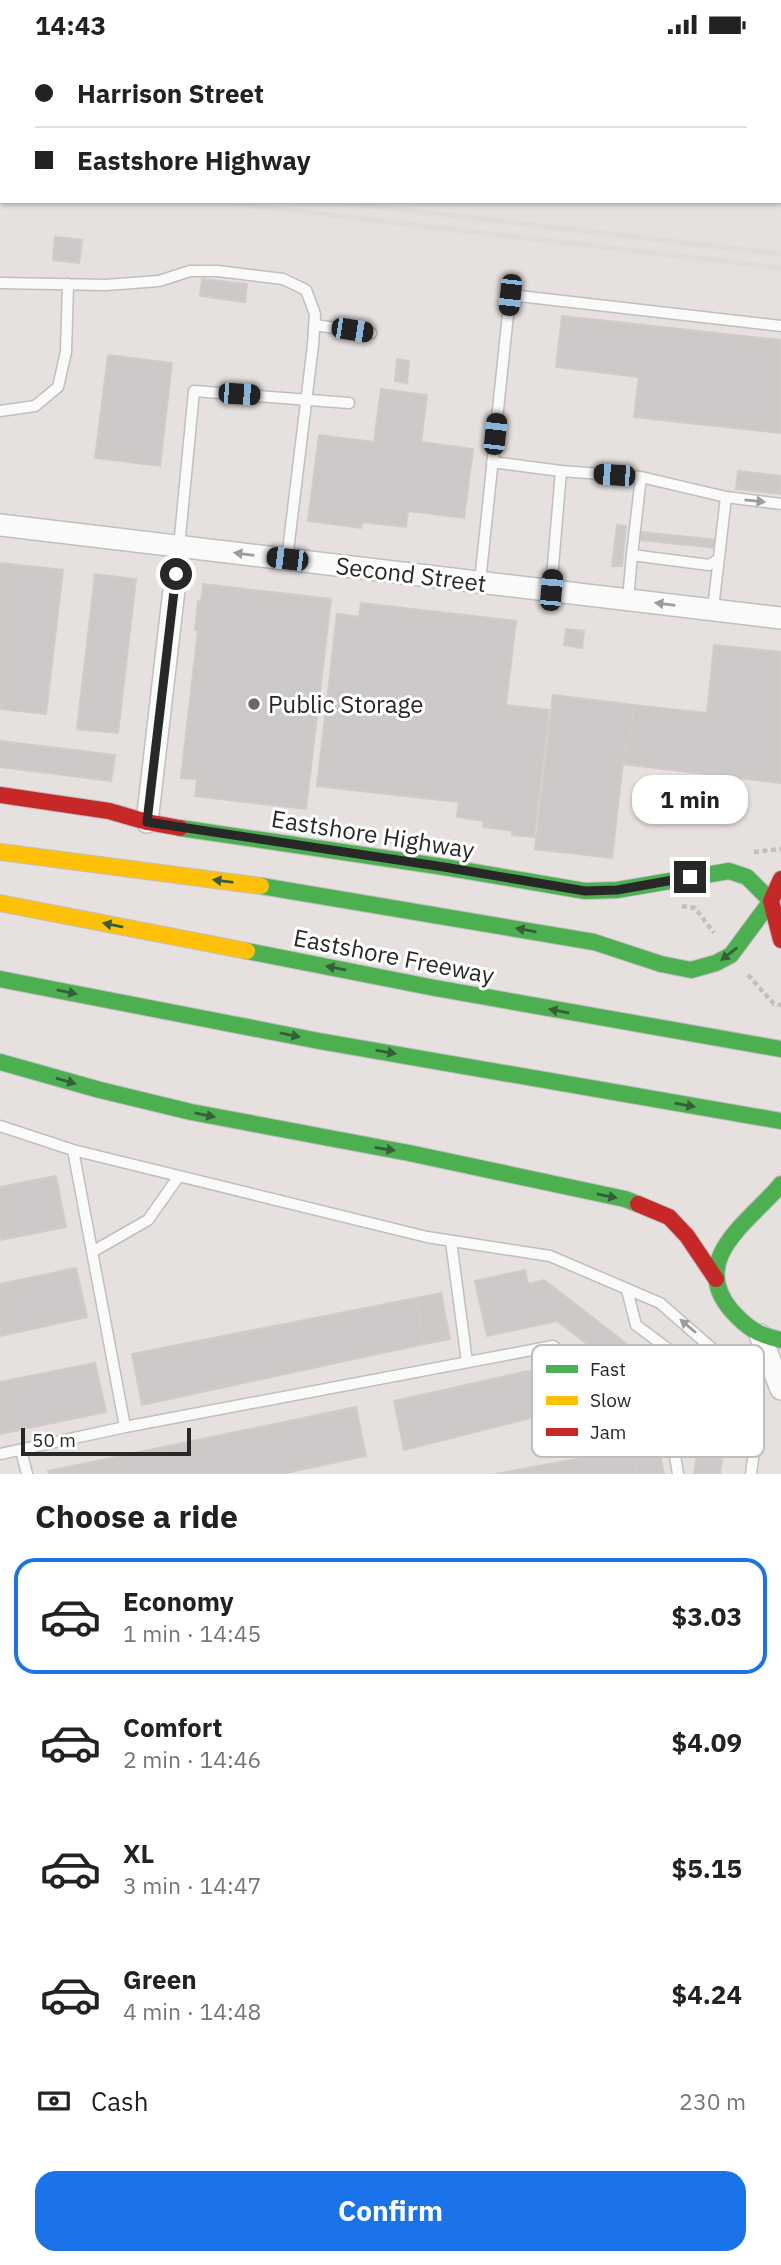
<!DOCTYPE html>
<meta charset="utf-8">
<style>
body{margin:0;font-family:"IBM Plex Sans",sans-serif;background:#f2f2f2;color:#222;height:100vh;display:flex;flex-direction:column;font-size:26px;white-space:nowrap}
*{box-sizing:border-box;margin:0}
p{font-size:23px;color:#767676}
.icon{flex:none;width:38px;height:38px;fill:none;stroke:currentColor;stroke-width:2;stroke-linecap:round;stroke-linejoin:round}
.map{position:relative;height:1425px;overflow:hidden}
.panel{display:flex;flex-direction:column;background:#fff;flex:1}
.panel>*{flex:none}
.top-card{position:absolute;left:0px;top:0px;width:782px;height:154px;box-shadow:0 2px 5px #0004;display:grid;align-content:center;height:154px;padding:0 35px;background:#fff}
.scale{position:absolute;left:21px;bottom:18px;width:170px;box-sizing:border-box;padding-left:7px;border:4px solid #282828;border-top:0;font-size:19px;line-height:24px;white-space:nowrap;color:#282828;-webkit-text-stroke:5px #fff;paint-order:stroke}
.end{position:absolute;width:32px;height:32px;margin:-16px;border:9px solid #282828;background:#fff;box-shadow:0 0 0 4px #fff}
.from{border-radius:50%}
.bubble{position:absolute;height:49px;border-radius:21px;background:#fff;box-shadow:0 2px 5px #0004;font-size:23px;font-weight:700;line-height:49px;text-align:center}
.car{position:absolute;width:21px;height:42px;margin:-21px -10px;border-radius:9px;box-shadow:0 0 5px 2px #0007;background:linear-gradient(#222 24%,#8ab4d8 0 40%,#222 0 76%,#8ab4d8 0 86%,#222 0)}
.top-card b{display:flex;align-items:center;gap:24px;height:66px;font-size:26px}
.top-card b+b{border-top:2px solid #e0e0e0}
.top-card i{width:18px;height:18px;background:#222}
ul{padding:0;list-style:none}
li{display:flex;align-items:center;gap:21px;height:116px;margin:0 14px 10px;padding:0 21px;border:4px solid transparent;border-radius:21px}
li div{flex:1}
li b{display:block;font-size:26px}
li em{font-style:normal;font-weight:700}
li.current{border-color:#1a73e8}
li>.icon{width:63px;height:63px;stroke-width:1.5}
h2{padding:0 35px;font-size:32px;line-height:84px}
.pay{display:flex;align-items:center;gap:18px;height:77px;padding:0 35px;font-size:26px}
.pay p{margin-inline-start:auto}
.cta{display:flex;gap:14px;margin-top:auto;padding:14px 35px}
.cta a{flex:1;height:80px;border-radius:21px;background:#1a73e8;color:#fff;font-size:28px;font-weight:700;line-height:80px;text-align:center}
.status{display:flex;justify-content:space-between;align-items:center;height:49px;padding:0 35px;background:#fff;direction:ltr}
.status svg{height:19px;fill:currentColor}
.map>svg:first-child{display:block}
.green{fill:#d3ddba}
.building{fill:#cdc9c8;stroke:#d1ccca;stroke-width:2}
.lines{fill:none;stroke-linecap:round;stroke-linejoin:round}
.lane-casing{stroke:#c0bfbf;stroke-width:13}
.street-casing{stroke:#c0bfbf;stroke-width:24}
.fast-casing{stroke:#c0bfbf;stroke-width:18}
.slow-casing{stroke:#c0bfbf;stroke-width:18}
.jam-casing{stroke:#c0bfbf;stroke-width:18}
.path{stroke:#c1c0c0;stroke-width:4.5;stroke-dasharray:5 3.5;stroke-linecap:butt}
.lane{stroke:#fbfafa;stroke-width:10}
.street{stroke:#fbfafa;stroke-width:21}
.fast{stroke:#4caf50;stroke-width:16}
.slow{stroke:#ffc107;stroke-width:16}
.jam{stroke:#c62828;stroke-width:16}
.rail{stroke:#ddddde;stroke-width:5}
.oneway{fill:#9c9c9c}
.oneway2{fill:#365e38}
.route{stroke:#282828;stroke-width:9}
.poi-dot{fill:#6a6868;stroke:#fff;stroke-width:2.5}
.labels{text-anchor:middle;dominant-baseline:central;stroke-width:6;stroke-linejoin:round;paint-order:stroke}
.street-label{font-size:24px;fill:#282828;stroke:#fff}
.poi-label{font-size:24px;fill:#282828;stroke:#fff;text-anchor:start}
.key{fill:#fff;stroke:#bebebe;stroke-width:2}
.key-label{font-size:19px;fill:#282828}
</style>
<div class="status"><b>14:43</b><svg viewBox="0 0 49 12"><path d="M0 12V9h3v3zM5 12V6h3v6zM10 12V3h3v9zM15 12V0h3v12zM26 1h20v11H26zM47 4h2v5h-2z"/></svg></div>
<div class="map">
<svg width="781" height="1425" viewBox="0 0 781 1425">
<rect width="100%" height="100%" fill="#e6e0de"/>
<path class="green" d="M0,0H205L2,2V66Z"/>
<path class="building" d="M34,0H89L34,2Z
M103,0H165L103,2Z
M167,0H195L167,2Z
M265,0H405L265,2Z
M407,0H461L407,2Z
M610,0H754L769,2H609Z
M780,3H781V126H780Z
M55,188L82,191L79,214L53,211Z
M202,230L247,235L245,253L200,247Z
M562,267L781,291V384L634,368L639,328L556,318Z
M108,306L172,314L160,417L95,409Z
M397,310L409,312L407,334L395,332Z
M381,340L427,346L421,393L473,400L464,469L408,462L406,478L362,473L361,479L308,472L319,386L374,393Z
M738,422L781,427V445L736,440Z
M617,476L626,477L622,517H612Z
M641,483L717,491L716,499L640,491Z
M0,514L63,521L46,665L0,660Z
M95,525L136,530L118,684L77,680Z
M203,535L331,550L306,760L195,747L197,730L181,729L198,581H195L198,552L201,553Z
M361,554L516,572L506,656L549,661L534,788L512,786L513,782L483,778L484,772L457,768L459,753L317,737L337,565L359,568Z
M566,580L584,582L582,599L564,596Z
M714,596L781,603V734L623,715L625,696L629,697L634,656L707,664Z
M553,646L634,656L629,697L625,696L612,809L535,800Z
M0,692L115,706L111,732L0,718Z
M56,1127L66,1178L0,1191V1138Z
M76,1219L87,1268L0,1287V1235Z
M525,1221L528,1235L544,1231L727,1372L720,1425H694L700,1381L557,1272L487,1287L475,1232Z
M441,1244L450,1290L424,1295L416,1249Z
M416,1249L424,1295L142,1356L132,1305Z
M95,1314L106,1363L0,1385V1333Z
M533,1321L543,1366L404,1401L394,1352Z
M356,1358L366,1407L280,1425H49L48,1422Z
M658,1395L664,1425H637L632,1400Z
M632,1400L637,1425H495Z"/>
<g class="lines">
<defs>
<path id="lane" d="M0,234L106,236L159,232L190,222H218L283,230L306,241L315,265L313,296L287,510
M314,276L371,284
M0,362L35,357L58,338L66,303L68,235
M492,413L561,422L551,541
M561,422L641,428L632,506
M641,428L726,448
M179,498L194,342L349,354
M480,533L510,246L781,277
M628,550L632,506L709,516L719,510
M713,560L726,448L781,455
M0,1077L73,1101L427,1188L550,1207L660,1254L739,1323L754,1363L756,1387L751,1425
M73,1101L125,1378
M451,1192L467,1313
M92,1203L148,1171L179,1127
M627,1241L636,1276L723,1341L746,1346
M21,1401L27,1425
M0,1405L125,1378L553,1297L671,1383L678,1425"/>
<path id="street" d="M236,2V0
M576,2V0
M0,476L781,569
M147,773L179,498
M760,1286L781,1340"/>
<path id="fast" d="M180,779L444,818L585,842L617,841L729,822L747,828L771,852
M261,837L594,893L661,915L691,921L716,914L731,906L771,852
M247,902L435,939L781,1000
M0,930L319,992L781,1072
M0,1013L100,1041L191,1063L409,1104L625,1150L638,1155
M781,1135C753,1170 687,1209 731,1261C747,1279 758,1286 781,1291"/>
<path id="slow" d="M0,803L261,837
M0,854L247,902"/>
<path id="jam" d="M0,746L109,762L147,773L180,779
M781,830L771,852L781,891
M638,1155L669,1168L687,1187L716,1230"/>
</defs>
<use href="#lane" class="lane-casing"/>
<use href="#street" class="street-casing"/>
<use href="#fast" class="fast-casing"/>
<use href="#slow" class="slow-casing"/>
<use href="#jam" class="jam-casing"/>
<path class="path" d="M0,5L1,0
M0,9L2,11
M754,803L781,800
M682,857L695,859L714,884
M748,926L774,955L781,956"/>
<use href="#lane" class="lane"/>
<use href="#street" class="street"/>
<use href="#fast" class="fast"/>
<use href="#slow" class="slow"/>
<use href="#jam" class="jam"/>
<path class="rail" d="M0,113L2,114
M0,127L2,128
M211,152L781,219
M330,152L781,205"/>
</g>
<defs><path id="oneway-solid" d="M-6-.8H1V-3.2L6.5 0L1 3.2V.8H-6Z" transform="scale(1.75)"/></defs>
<g class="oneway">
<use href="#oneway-solid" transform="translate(755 452) rotate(6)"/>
<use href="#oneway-solid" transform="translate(244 505) rotate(-173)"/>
<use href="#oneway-solid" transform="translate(665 555) rotate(-173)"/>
<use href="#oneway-solid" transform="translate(688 1277) rotate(-140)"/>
</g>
<g class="oneway2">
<use href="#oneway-solid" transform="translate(223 832) rotate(-173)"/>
<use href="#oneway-solid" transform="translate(113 876) rotate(-169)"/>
<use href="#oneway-solid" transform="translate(526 881) rotate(-170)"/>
<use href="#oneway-solid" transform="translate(729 905) rotate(142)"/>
<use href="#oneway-solid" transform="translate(336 919) rotate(-169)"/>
<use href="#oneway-solid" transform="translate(67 943) rotate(11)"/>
<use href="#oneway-solid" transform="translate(559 962) rotate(-169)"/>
<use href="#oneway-solid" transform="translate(290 986) rotate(11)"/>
<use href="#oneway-solid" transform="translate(386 1003) rotate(10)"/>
<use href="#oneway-solid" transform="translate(66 1032) rotate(16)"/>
<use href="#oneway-solid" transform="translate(685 1056) rotate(10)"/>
<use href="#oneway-solid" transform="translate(205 1066) rotate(12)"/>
<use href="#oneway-solid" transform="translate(385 1100) rotate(9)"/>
<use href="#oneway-solid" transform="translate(607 1147) rotate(12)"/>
</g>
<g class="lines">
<path class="route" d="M176,525L147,773L444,818L585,842L617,841L690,828"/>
</g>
<circle class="poi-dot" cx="254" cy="655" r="7"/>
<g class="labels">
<g class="street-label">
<text transform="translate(411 525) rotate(7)">Second Street</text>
<text transform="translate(373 785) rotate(9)">Eastshore Highway</text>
<text transform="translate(394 907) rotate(11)">Eastshore Freeway</text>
</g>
<g class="poi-label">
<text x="268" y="655">Public Storage</text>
</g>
</g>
<rect x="532" y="1296" width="232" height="112" rx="10" class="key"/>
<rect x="546" y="1316" width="32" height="8" fill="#4caf50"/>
<rect x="546" y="1347" width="32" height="9" fill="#ffc107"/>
<rect x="546" y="1379" width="32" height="8" fill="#c62828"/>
<g class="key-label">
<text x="590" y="1327">Fast</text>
<text x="590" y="1358">Slow</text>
<text x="590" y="1390">Jam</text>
</g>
</svg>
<div class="scale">50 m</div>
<i class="end from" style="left:176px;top:525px"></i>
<i class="end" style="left:690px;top:828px"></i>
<div class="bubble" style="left:632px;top:726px;width:116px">1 min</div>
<i class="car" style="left:510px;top:246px;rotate:186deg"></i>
<i class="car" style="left:352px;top:281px;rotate:99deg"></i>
<i class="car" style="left:239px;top:345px;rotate:94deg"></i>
<i class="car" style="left:495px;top:385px;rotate:6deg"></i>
<i class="car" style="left:614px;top:426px;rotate:274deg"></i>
<i class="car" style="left:287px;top:510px;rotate:277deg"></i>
<i class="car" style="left:551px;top:541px;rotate:5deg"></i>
<div class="top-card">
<b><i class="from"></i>Harrison Street</b>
<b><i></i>Eastshore Highway</b>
</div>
</div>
<section class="panel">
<h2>Choose a ride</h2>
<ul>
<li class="current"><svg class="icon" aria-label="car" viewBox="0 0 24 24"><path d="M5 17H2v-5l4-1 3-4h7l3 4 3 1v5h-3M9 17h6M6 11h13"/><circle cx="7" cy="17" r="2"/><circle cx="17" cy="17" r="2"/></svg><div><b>Economy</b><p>1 min · 14:45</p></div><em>$3.03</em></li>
<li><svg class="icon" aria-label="car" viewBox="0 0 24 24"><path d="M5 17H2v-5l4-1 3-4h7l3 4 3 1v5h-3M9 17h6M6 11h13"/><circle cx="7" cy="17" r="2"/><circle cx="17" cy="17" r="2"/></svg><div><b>Comfort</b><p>2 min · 14:46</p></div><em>$4.09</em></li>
<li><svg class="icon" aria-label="car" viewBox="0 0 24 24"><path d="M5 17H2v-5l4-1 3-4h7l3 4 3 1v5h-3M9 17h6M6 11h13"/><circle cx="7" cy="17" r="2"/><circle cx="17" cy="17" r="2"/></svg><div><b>XL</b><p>3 min · 14:47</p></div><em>$5.15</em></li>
<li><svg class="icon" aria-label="car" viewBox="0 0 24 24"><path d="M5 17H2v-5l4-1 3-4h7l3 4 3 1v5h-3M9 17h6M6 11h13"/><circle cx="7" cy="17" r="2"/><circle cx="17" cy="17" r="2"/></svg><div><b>Green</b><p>4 min · 14:48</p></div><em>$4.24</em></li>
</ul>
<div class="pay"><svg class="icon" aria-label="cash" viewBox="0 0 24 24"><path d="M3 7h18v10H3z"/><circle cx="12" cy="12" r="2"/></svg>Cash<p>230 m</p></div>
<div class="cta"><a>Confirm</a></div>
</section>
